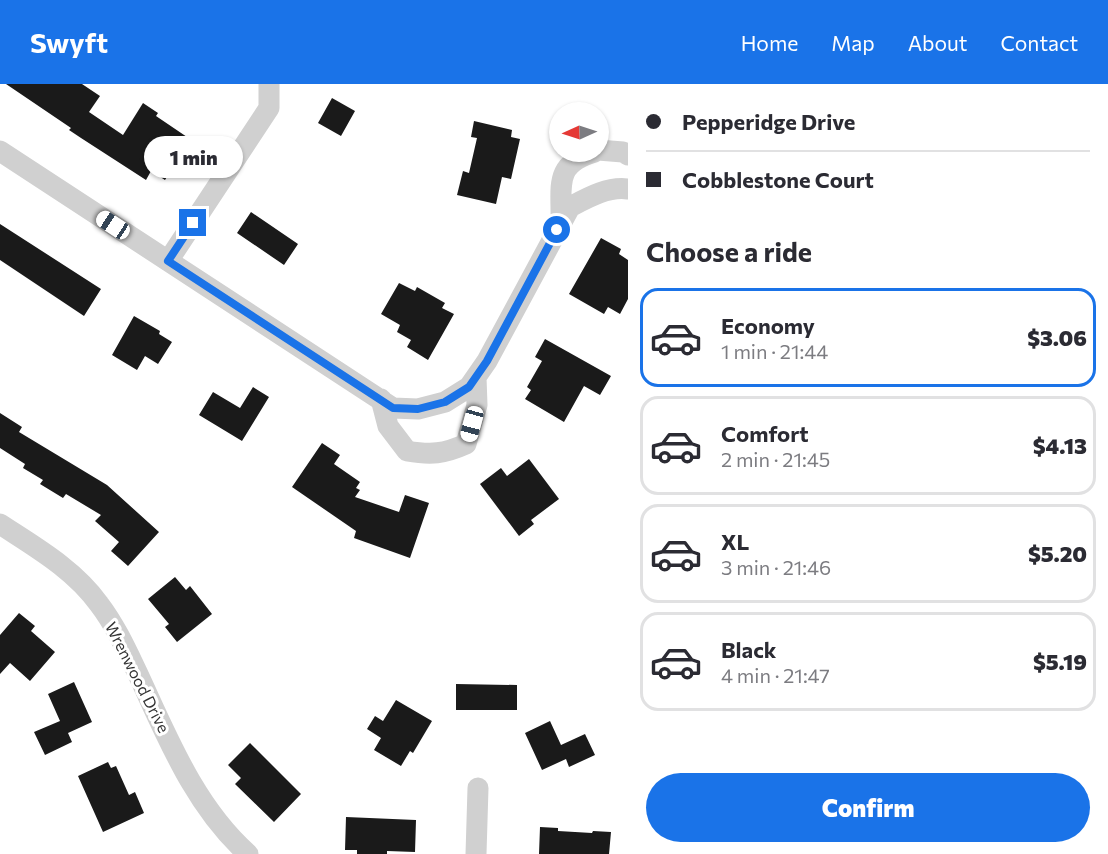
<!DOCTYPE html>
<meta charset="utf-8">
<style>
body{margin:0;font-family:Commissioner,sans-serif;background:#f7f7f7;color:#2b2b33;height:100vh;display:flex;flex-direction:column;font-size:22px;white-space:nowrap}
*{box-sizing:border-box;margin:0}
p{font-size:20px;color:#7c7c81}
.icon{flex:none;width:33px;height:33px;fill:none;stroke:currentColor;stroke-width:2;stroke-linecap:round;stroke-linejoin:round}
.map{position:relative;flex:1;overflow:hidden}
.details{display:flex;flex-direction:column;background:#fff;width:480px}
.details>*{flex:none}
.guide{display:grid;align-content:center;height:132px;padding:0 18px;background:#fff}
.needle{width:39px;rotate:267deg}
.fabs{position:absolute;left:549px;top:18px;display:grid;gap:12px}
.fabs a{display:grid;place-items:center;width:60px;height:60px;border-radius:50%;background:#fff;box-shadow:0 2px 4px #0004;font-size:30px}
.end{position:absolute;width:27px;height:27px;margin:-14px;border:8px solid #1a73e8;background:#fff;box-shadow:0 0 0 3px #fff}
.from{border-radius:50%}
.bubble{position:absolute;height:42px;border-radius:21px;background:#fff;box-shadow:0 2px 4px #0004;font-size:20px;font-weight:800;line-height:42px;text-align:center}
.car{position:absolute;width:18px;height:36px;margin:-18px -9px;border-radius:8px;box-shadow:0 0 4px 2px #0007;background:linear-gradient(#fff 24%,#345 0 40%,#fff 0 76%,#345 0 86%,#fff 0)}
.guide b{display:flex;align-items:center;gap:21px;height:57px;font-size:22px}
.guide b+b{border-top:2px solid #e1e1e2}
.guide i{width:15px;height:15px;background:#2b2b33}
ul{padding:0;list-style:none}
li{display:flex;align-items:center;gap:18px;height:99px;margin:0 12px 9px;padding:0 6px;border:3px solid #e1e1e2;border-radius:18px}
li div{flex:1}
li b{display:block;font-size:22px}
li em{font-style:normal;font-weight:800}
li.active{border-color:#1a73e8}
li>.icon{width:54px;height:54px;stroke-width:1.5}
h2{padding:0 18px;font-size:27px;line-height:72px}
.button{display:flex;gap:12px;margin-top:auto;padding:12px 18px}
.button a{flex:1;height:69px;border-radius:36px;background:#1a73e8;color:#fff;font-size:24px;font-weight:800;line-height:69px;text-align:center}
header{display:flex;align-items:center;gap:36px;box-sizing:border-box;height:84px;padding:0 30px;background:#1a73e8;color:#fff}
header strong{font-size:28px}
nav{display:flex;gap:33px;margin-inline-start:auto;font-size:21px}
main{display:flex;flex:1;min-height:0}
.map>svg:first-child{display:block}
.building{fill:#1a1a1a}
.lines{fill:none;stroke-linecap:round;stroke-linejoin:round}
.minor{stroke:#d0d0d0;stroke-width:21}
.route{stroke:#1a73e8;stroke-width:8}
.labels{text-anchor:middle;dominant-baseline:central;stroke-width:6;stroke-linejoin:round;paint-order:stroke}
.street-label{font-size:16px;fill:#333;stroke:#fff}
</style>
<header>
<strong>Swyft</strong>
<nav><a>Home</a><a>Map</a><a>About</a><a>Contact</a></nav>
</header>
<main>
<div class="map">
<svg width="628" height="770" viewBox="0 0 628 770">
<rect width="100%" height="100%" fill="#fff"/>
<path class="building" d="M6,0H82L100,12L89,28L123,51L143,19L158,29L156,32L187,53L174,72L178,75L165,96L151,87L146,96L81,54L69,46L71,44Z
M332,14L355,27L341,52L318,39Z
M474,37L512,46L511,53L520,55L511,95L502,93L496,120L457,111L463,87L469,89L477,54L471,53Z
M251,128L298,160L284,181L237,149Z
M0,140L101,205L84,232L0,176Z
M601,154L621,165L619,170L628,176V215L620,230L608,223L604,230L569,210Z
M399,199L415,207L417,203L445,219L442,224L454,230L428,276L407,263L411,256L397,248L400,241L381,230Z
M134,232L160,247L159,250L172,258L158,280L145,272L137,286L112,271Z
M545,255L611,292L600,311L584,302L564,338L525,315L531,306L527,303L542,277L535,273Z
M253,303L269,313L242,357L199,331L213,308L240,324Z
M0,329L22,343L19,348L107,401L159,448L128,482L111,467L119,458L95,437L101,431L66,410L63,414L40,400L43,396L23,384L25,380L0,364Z
M322,359L340,371L334,380L360,398L356,404L360,406L355,413L399,428L405,411L429,419L410,474L354,454L356,447L292,403Z
M529,375L559,415L531,436L534,440L519,452L480,400L501,384L507,392Z
M175,493L186,506L190,502L212,530L177,558L165,543L169,540L148,515Z
M19,529L35,542L31,547L55,568L30,597L10,579L0,590V551Z
M74,598L92,638L68,649L72,658L45,671L34,648L60,637L48,610Z
M456,600L517,601V626H456Z
M396,616L432,637L413,669L410,667L401,682L374,666L381,654L367,645L375,632L383,637Z
M550,637L561,661L585,650L595,671L569,683L566,675L542,686L525,649Z
M250,659L301,710L274,738L235,700L241,694L228,681Z
M108,678L111,684L116,682L129,711L135,708L144,729L103,748L78,692Z
M346,733L416,736L415,768L387,767V770H357V766H345Z
M540,743L558,744V747L592,749L593,747L611,748L609,770H539Z"/>
<g class="lines">
<path class="minor" d="M598,66L623,68L628,71
M0,67L393,324L418,325L445,318L469,303L487,277L570,123C587,114 608,102 628,105
M561,138C562,102 553,80 595,68
M168,177L269,24V0
M381,315L388,342L407,367C431,371 444,370 466,360L477,321L476,293
M0,440C35,463 74,485 99,520C115,541 126,565 137,588C167,652 194,722 248,770
M476,770L478,704"/>
</g>
<g class="lines">
<path class="route" d="M193,139L168,177L393,324L418,325L445,318L469,303L487,277L557,146"/>
</g>
<g class="labels">
<g class="street-label">
<text transform="translate(138 593) rotate(63)">Wrenwood Drive</text>
</g>
</g>
</svg>
<div class="fabs">
<a><svg class="needle" viewBox="-14 -14 28 28"><path d="M0-13l5 13h-10z" fill="#e53935"/><path d="M0 13l5-13h-10z" fill="#7c7c81"/></svg></a>
</div>
<i class="end from" style="left:557px;top:146px"></i>
<i class="end" style="left:193px;top:139px"></i>
<div class="bubble" style="left:144px;top:52px;width:99px">1 min</div>
<i class="car" style="left:113px;top:141px;rotate:303deg"></i>
<i class="car" style="left:472px;top:340px;rotate:195deg"></i>
</div>
<section class="details">
<div class="guide">
<b><i class="from"></i>Pepperidge Drive</b>
<b><i></i>Cobblestone Court</b>
</div>
<h2>Choose a ride</h2>
<ul>
<li class="active"><svg class="icon" aria-label="car" viewBox="0 0 24 24"><path d="M5 17H2v-5l4-1 3-4h7l3 4 3 1v5h-3M9 17h6M6 11h13"/><circle cx="7" cy="17" r="2"/><circle cx="17" cy="17" r="2"/></svg><div><b>Economy</b><p>1 min · 21:44</p></div><em>$3.06</em></li>
<li><svg class="icon" aria-label="car" viewBox="0 0 24 24"><path d="M5 17H2v-5l4-1 3-4h7l3 4 3 1v5h-3M9 17h6M6 11h13"/><circle cx="7" cy="17" r="2"/><circle cx="17" cy="17" r="2"/></svg><div><b>Comfort</b><p>2 min · 21:45</p></div><em>$4.13</em></li>
<li><svg class="icon" aria-label="car" viewBox="0 0 24 24"><path d="M5 17H2v-5l4-1 3-4h7l3 4 3 1v5h-3M9 17h6M6 11h13"/><circle cx="7" cy="17" r="2"/><circle cx="17" cy="17" r="2"/></svg><div><b>XL</b><p>3 min · 21:46</p></div><em>$5.20</em></li>
<li><svg class="icon" aria-label="car" viewBox="0 0 24 24"><path d="M5 17H2v-5l4-1 3-4h7l3 4 3 1v5h-3M9 17h6M6 11h13"/><circle cx="7" cy="17" r="2"/><circle cx="17" cy="17" r="2"/></svg><div><b>Black</b><p>4 min · 21:47</p></div><em>$5.19</em></li>
</ul>
<div class="button"><a>Confirm</a></div>
</section>
</main>
